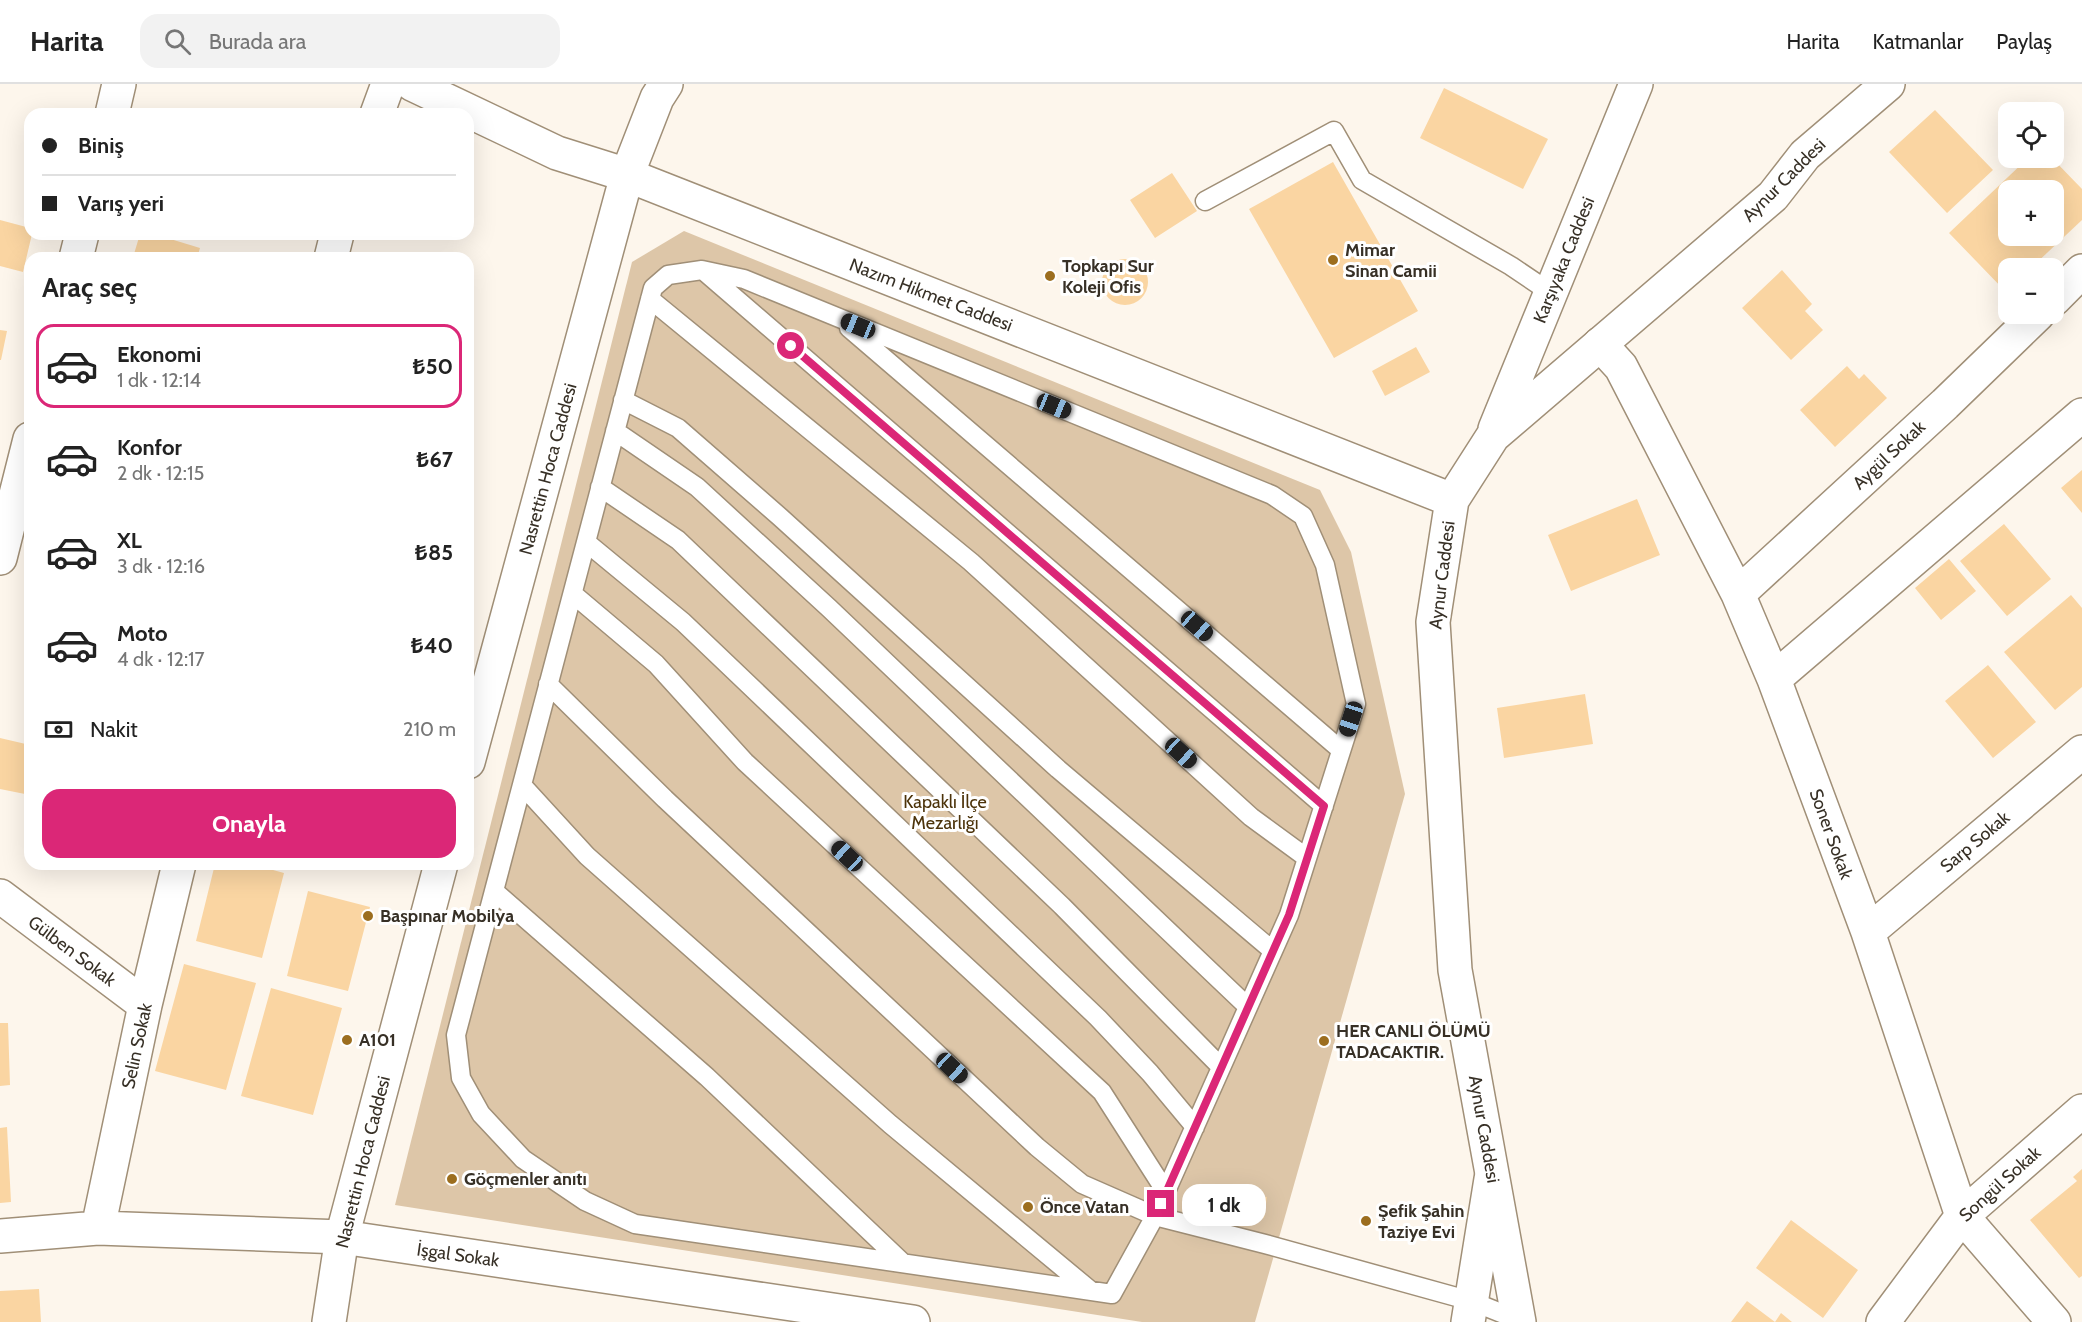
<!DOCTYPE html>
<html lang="tr">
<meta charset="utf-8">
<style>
body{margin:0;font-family:Cabin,sans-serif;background:#f2f2f2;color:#222;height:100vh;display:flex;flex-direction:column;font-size:22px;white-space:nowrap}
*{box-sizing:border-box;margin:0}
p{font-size:20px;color:#767676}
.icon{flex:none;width:33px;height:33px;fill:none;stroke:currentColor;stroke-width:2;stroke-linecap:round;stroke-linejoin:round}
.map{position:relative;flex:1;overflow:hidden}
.panel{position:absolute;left:24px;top:168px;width:450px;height:618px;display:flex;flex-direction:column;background:#fff;border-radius:18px;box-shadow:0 6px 24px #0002}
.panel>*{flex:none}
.banner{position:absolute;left:24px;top:24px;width:450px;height:132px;border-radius:18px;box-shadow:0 6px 24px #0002;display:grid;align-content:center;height:132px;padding:0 18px;background:#fff}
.controls{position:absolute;left:1998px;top:18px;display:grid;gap:12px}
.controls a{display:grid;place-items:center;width:66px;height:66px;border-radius:12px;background:#fff;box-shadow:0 6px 24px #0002;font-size:30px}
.end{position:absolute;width:27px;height:27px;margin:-14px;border:8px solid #db2777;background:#fff;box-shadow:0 0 0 3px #fff}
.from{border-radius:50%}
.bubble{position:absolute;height:42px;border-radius:18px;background:#fff;box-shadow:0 6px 24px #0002;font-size:20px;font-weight:700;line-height:42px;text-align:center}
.car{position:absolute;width:18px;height:36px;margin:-18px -9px;border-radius:8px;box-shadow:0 0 4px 2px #0007;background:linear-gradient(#222 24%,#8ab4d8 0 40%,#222 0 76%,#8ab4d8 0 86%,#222 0)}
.banner b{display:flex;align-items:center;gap:21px;height:57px;font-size:22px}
.banner b+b{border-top:2px solid #e0e0e0}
.banner i{width:15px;height:15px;background:#222}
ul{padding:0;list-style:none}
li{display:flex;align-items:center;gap:18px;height:84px;margin:0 12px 9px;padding:0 6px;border:3px solid transparent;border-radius:18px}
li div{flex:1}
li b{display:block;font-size:22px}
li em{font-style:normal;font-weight:700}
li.on{border-color:#db2777}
li>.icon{width:54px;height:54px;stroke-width:1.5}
h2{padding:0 18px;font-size:27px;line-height:72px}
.pay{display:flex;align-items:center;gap:15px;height:66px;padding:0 18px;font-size:22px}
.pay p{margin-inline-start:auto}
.cta{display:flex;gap:12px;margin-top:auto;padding:12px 18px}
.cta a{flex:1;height:69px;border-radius:18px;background:#db2777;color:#fff;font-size:24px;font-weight:700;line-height:69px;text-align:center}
header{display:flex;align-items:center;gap:36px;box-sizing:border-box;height:84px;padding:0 30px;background:#fff;border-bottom:2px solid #e0e0e0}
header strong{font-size:28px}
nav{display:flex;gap:33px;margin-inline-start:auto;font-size:21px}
.search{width:420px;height:54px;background:#f2f2f2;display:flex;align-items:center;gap:15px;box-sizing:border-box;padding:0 21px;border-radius:18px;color:#767676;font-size:22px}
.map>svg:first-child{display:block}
.green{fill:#ddc6a8}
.building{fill:#fad5a2;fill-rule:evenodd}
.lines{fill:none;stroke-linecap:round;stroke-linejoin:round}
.service-casing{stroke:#a08f77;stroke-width:21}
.minor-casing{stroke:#a08f77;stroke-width:36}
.tertiary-casing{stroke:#a08f77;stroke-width:36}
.service{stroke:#fff;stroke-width:18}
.minor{stroke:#fff;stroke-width:33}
.tertiary{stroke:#fff;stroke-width:33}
.route{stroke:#db2777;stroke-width:8}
.poi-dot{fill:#9c6e1f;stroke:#fff;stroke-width:2}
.labels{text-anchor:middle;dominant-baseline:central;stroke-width:6;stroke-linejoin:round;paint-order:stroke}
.street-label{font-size:18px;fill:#373026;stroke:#fff}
.poi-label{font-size:18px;font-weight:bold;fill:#373026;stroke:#fff;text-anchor:start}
.park-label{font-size:18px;fill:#4c330a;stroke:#fff}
</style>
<header>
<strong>Harita</strong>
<div class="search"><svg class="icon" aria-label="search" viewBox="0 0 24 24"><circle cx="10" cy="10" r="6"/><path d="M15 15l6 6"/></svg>Burada ara</div>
<nav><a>Harita</a><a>Katmanlar</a><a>Paylaş</a></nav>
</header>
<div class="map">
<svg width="2082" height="1238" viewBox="0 0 2082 1238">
<rect width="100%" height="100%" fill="#fdf6ec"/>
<path class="green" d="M684,147L1320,406L1351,468L1405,710L1255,1238H1142L395,1121L632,178Z"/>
<path class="building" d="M1444,4L1548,55L1523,105L1420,54Z
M1935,26L1993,86L1947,129L1889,68Z
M2028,74H2052L2082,105V136L2031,184H2008V206L2006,208L1949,149ZM2008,106H2054V152H2008Z
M1333,78L1418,227L1334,274L1249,125Z
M1172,89L1197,127L1155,154L1130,116Z
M0,136L30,144V150H32L23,188L0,182Z
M140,150H154L200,164L197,174H148L134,170Z
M1102 198a23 23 0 1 1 46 0a23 23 0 1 1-46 0Z
M1782,186L1812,220L1805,227L1823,246L1791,276L1742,224Z
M0,246L7,247L1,276H0Z
M1416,263L1430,288L1385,312L1372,287Z
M1847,282L1859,295L1864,290L1887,314L1835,363L1800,326Z
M2082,386V429L2061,404Z
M1637,415L1660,471L1571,507L1548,451Z
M2004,440L2051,495L2007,532L1960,477Z
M1949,475L1976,507L1941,536L1915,504Z
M2071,511L2082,524V603L2055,626L2004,568Z
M1988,581L2036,638L1993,674L1945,617Z
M1585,610L1593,660L1504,674L1497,624Z
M0,654L30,661V711L0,705Z
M215,780H251L284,789L262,874L196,857Z
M308,807L370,823L348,907L287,892Z
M184,880L256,899L226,1006L155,987Z
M271,904L342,924L313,1031L241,1012Z
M0,939H8L10,1001L0,1002Z
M7,1043L11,1118L0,1119V1044Z
M2082,1085V1192L2079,1194L2030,1136L2077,1097L2073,1093Z
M1244,1110L1267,1113L1264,1134L1241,1130Z
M1791,1136L1858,1186L1823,1234L1756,1184Z
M39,1205L41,1238H0V1207Z
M1747,1217L1775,1238L1781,1229L1792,1238H1731Z"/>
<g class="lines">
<defs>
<path id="service" d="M1205,117L1334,47L1362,96L1511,182L1551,209
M702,186L744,195L1272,411L1303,432L1325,481L1356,620L1289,831L1155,1132L1112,1210L635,1140L585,1117L523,1075L481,1030L461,994L456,951L653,204L668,191Z
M705,188L1324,722
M650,215L971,478L1251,733L1307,774
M849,244L1341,666
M623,316L678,344L780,433L1058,685L1273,867
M615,347L697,403L829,524L1248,923
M600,403L678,456L1062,822L1221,983
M586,458L683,538L1098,934L1150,989L1195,1043
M573,510L656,580L745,678L1102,1008L1166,1108
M548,600L665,715L1037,1063L1082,1100L1155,1132L1265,1160L1471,1217L1519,1236
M522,701L587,772L890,1040L1091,1207
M494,807L707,993L903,1179"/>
<path id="minor" d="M112,30L119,0
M377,30L388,0
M627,91L657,14L666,0
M76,174L82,150
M331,174L337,150
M2054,215L2082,187
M1600,260L1621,283L1738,510L1774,595L1868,848L1962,1132L2054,1238
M0,474L30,355
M1738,510L1945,320L2038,230
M1774,595L2082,331
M0,812L145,921
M1868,848L2082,668
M98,1144L145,921L179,780
M0,1152L98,1144L342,1153L913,1238
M1468,1238L1491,1095
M1883,1238L1962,1132L2082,1027"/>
<path id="tertiary" d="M412,0L557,69L627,91L1452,416
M1495,345L1636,0
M468,678L627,91
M329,1238L342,1153L441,780
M1519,1238L1455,886L1433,538L1452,416L1493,352L1773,112L1805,71L1888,0"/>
</defs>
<use href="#service" class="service-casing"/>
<use href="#minor" class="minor-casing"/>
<use href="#tertiary" class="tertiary-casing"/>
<use href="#service" class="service"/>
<use href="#minor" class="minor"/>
<use href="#tertiary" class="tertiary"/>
</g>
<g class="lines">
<path class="route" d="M791,262L1324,722L1289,831L1161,1120"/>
</g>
<g class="poi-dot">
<circle cx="1333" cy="176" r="6"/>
<circle cx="1050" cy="192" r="6"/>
<circle cx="368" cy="832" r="6"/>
<circle cx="347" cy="956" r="6"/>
<circle cx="1324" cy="957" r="6"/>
<circle cx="452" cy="1095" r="6"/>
<circle cx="1028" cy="1123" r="6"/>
<circle cx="1366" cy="1137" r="6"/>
</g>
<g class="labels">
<g class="street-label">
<text transform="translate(1784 96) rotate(-45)">Aynur Caddesi</text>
<text transform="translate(1564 176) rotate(-68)">Karşıyaka Caddesi</text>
<text transform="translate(931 211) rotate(21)">Nazım Hikmet Caddesi</text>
<text transform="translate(1889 371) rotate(-43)">Aygül Sokak</text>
<text transform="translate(548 385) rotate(-75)">Nasrettin Hoca Caddesi</text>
<text transform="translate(1442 491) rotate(-83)">Aynur Caddesi</text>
<text transform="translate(1831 750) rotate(70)">Soner Sokak</text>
<text transform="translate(1975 758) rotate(-40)">Sarp Sokak</text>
<text transform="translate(72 867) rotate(37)">Gülben Sokak</text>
<text transform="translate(137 962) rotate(-78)">Selin Sokak</text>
<text transform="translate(1484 1045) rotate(80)">Aynur Caddesi</text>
<text transform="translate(363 1078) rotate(-76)">Nasrettin Hoca Caddesi</text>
<text transform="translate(2000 1100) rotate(-42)">Songül Sokak</text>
<text transform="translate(458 1171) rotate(8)">İşgal Sokak</text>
</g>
<g class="poi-label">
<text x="1345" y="166">Mimar<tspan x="1345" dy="21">Sinan Camii</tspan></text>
<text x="1062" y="182">Topkapı Sur<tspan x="1062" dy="21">Koleji Ofis</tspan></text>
<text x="380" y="832">Başpınar Mobilya</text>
<text x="1336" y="947">HER CANLI ÖLÜMÜ<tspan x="1336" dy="21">TADACAKTIR.</tspan></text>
<text x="359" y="956">A101</text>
<text x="464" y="1095">Göçmenler anıtı</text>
<text x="1040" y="1123">Önce Vatan</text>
<text x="1378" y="1127">Şefik Şahin<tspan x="1378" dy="21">Taziye Evi</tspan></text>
</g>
<g class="park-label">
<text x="945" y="718">Kapaklı İlçe<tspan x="945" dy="21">Mezarlığı</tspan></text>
</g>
</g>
</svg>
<div class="controls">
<a><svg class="icon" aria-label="locate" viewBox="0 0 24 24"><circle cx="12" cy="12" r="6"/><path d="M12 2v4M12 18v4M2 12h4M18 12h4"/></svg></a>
<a>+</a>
<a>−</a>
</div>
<i class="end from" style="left:791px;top:262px"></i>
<i class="end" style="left:1161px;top:1120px"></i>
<div class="bubble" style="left:1182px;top:1100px;width:84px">1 dk</div>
<i class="car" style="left:858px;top:242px;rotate:292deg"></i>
<i class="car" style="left:1054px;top:322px;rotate:112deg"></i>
<i class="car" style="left:1197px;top:542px;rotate:131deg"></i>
<i class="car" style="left:1351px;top:635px;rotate:198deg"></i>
<i class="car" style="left:1181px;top:669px;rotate:132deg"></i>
<i class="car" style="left:847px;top:772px;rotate:313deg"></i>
<i class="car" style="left:952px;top:984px;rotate:133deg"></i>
<div class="banner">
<b><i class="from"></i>Biniş</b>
<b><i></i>Varış yeri</b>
</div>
<section class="panel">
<h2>Araç seç</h2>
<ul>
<li class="on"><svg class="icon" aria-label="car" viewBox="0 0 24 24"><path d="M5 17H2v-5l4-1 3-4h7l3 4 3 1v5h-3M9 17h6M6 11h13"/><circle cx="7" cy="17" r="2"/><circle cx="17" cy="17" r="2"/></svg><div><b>Ekonomi</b><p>1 dk · 12:14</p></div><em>₺50</em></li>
<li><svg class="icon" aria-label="car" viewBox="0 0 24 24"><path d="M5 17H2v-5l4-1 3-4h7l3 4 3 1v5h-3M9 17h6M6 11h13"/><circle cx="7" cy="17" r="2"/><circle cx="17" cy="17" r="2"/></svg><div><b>Konfor</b><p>2 dk · 12:15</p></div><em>₺67</em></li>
<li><svg class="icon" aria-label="car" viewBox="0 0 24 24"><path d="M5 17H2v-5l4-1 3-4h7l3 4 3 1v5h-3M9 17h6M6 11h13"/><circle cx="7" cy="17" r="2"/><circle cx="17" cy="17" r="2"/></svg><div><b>XL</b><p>3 dk · 12:16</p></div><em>₺85</em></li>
<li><svg class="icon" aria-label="car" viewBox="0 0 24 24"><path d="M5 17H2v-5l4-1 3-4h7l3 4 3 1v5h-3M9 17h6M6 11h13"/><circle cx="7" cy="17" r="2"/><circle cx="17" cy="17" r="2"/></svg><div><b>Moto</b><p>4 dk · 12:17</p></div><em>₺40</em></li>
</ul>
<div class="pay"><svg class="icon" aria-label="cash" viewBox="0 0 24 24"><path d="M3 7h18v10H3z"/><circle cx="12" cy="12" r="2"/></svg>Nakit<p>210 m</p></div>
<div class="cta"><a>Onayla</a></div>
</section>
</div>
